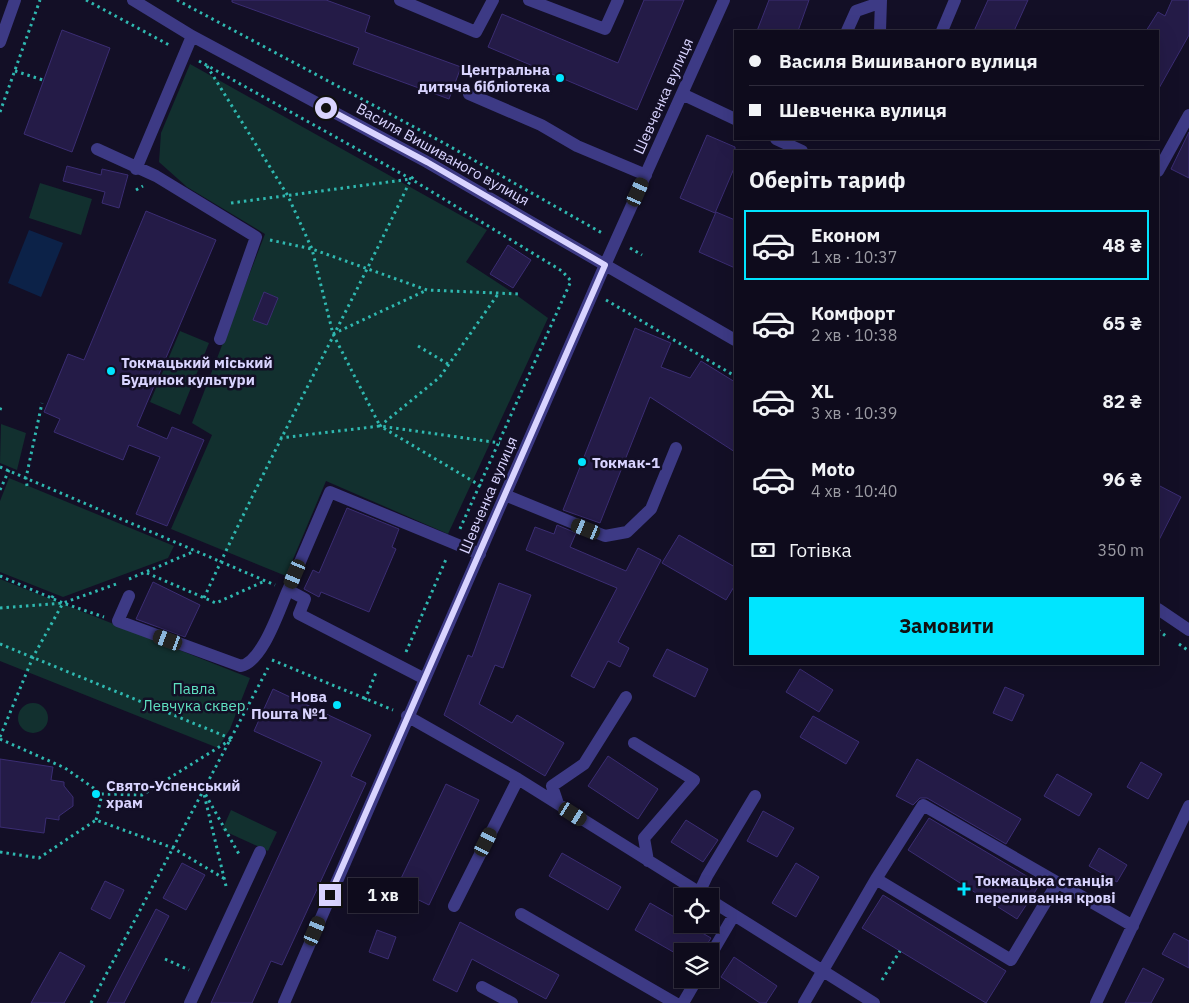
<!DOCTYPE html>
<html lang="uk">
<meta charset="utf-8">
<style>
body{margin:0;font-family:"IBM Plex Sans",sans-serif;background:#171425;color:#f1f3f6;height:100vh;display:flex;flex-direction:column;font-size:19px;white-space:nowrap}
*{box-sizing:border-box;margin:0}
p{font-size:16px;color:#9b9ba3}
.icon{flex:none;width:28px;height:28px;fill:none;stroke:currentColor;stroke-width:2;stroke-linecap:round;stroke-linejoin:round}
.map{position:relative;flex:1;overflow:hidden}
.sheet{position:absolute;left:734px;top:150px;width:425px;height:515px;display:flex;flex-direction:column;background:#0e0b1c;border-radius:0px;box-shadow:0 5px 20px #0002,0 0 0 1px #2e2b3b}
.sheet>*{flex:none}
.top-card{position:absolute;left:734px;top:30px;width:425px;height:110px;border-radius:0px;box-shadow:0 5px 20px #0002,0 0 0 1px #2e2b3b;display:grid;align-content:center;height:110px;padding:0 15px;background:#0e0b1c}
.tools{position:absolute;left:674px;top:888px;display:grid;gap:10px}
.tools a{display:grid;place-items:center;width:45px;height:45px;border-radius:0px;background:#0e0b1c;box-shadow:0 5px 20px #0002,0 0 0 1px #2e2b3b;font-size:25px}
.end{position:absolute;width:22px;height:22px;margin:-11px;border:6px solid #d9d4ff;background:#111;box-shadow:0 0 0 2px #111}
.from{border-radius:50%}
.bubble{position:absolute;height:35px;border-radius:0px;background:#0e0b1c;box-shadow:0 5px 20px #0002,0 0 0 1px #2e2b3b;font-size:16px;font-weight:700;line-height:35px;text-align:center}
.car{position:absolute;width:15px;height:30px;margin:-15px -8px;border-radius:6px;box-shadow:0 0 4px 1px #0007;background:linear-gradient(#222 24%,#8ab4d8 0 40%,#222 0 76%,#8ab4d8 0 86%,#222 0)}
.top-card b{display:flex;align-items:center;gap:18px;height:48px;font-size:19px}
.top-card b+b{border-top:1px solid #2e2b3b}
.top-card i{width:12px;height:12px;background:#f1f3f6}
ul{padding:0;list-style:none}
li{display:flex;align-items:center;gap:15px;height:70px;margin:0 10px 8px;padding:0 5px;border:2px solid transparent;border-radius:0px}
li div{flex:1}
li b{display:block;font-size:19px}
li em{font-style:normal;font-weight:700}
li.current{border-color:#00e5ff}
li>.icon{width:45px;height:45px;stroke-width:1.5}
h2{padding:0 15px;font-size:22px;line-height:60px}
.pay{display:flex;align-items:center;gap:12px;height:55px;padding:0 15px;font-size:19px}
.pay p{margin-inline-start:auto}
.primary-button{display:flex;gap:10px;margin-top:auto;padding:10px 15px}
.primary-button a{flex:1;height:58px;border-radius:0px;background:#00e5ff;color:#111;font-size:20px;font-weight:700;line-height:58px;text-align:center}
.map>svg:first-child{display:block}
.green{fill:#12302f}
.water{fill:#0c2248}
.building{fill:#241b47;stroke:#3b2d73}
.lines{fill:none;stroke-linecap:round;stroke-linejoin:round}
.path{stroke:#2fb8b0;stroke-width:3;stroke-dasharray:2.5 4;stroke-linecap:butt}
.minor{stroke:#3d3a85;stroke-width:12}
.route{stroke:#d9d4ff;stroke-width:6}
.poi-dot{fill:#00e5ff;stroke:#130f26;stroke-width:2}
.labels{text-anchor:middle;dominant-baseline:central;stroke-width:5;stroke-linejoin:round;paint-order:stroke}
.poi-label{font-size:15px;font-weight:bold;fill:#d9d4ff;stroke:#130f26;text-anchor:start}
.street-label{font-size:15px;fill:#d9d4ff;stroke:#130f26}
.park-label{font-size:15px;fill:#5fe0c0;stroke:#130f26}
</style>
<div class="map">
<svg width="1189" height="1003" viewBox="0 0 1189 1003">
<rect width="100%" height="100%" fill="#130f26"/>
<path class="green" d="M190,64L487,230L466,262L515,294L548,318L448,534L326,481L286,576L171,529L212,435L192,423L265,234L187,187L159,162L161,133Z
M40,183L92,199L81,235L29,218Z
M180,331L209,343L180,415L150,402Z
M1,424L26,433L17,470L0,463Z
M9,478L174,546L168,558L63,597L0,572V501Z
M0,579L250,678L230,729L218,748L0,661Z
M18 718a15 15 0 1 1 30 0a15 15 0 1 1-30 0Z
M231,810L277,832L268,851L222,830Z"/>
<path class="water" d="M29,230L63,243L41,297L8,283Z"/>
<path class="building" d="M232,0H326L370,16L365,32L461,67L449,99L353,64L359,48L232,2Z
M644,0H684L637,110L488,47L502,14L618,63Z
M769,0H809L798,31H757Z
M988,0H1028L1014,31H974Z
M1172,0H1189V35L1158,90V31H1146L1158,12L1165,16Z
M62,30L110,48L72,152L24,134Z
M1189,132V178L1171,169Z
M707,135L735,147V166L715,213L680,198Z
M67,166L101,175L102,169L128,175L119,208L102,203L105,192L63,181Z
M146,211L216,240L137,426L167,439L172,427L204,440L167,526L136,514L160,457L129,445L123,460L54,432L60,419L44,412L68,354L84,360Z
M716,212L735,220V268L699,252Z
M508,245L531,260L513,288L490,274Z
M264,292L278,298L267,325L253,320Z
M635,328L671,343L661,367L690,378L701,361L735,382V452L650,397L600,523L563,510Z
M1158,485L1181,497L1158,542Z
M347,508L399,529L392,547L396,549L369,612L321,592L319,597L304,589L313,570L319,573Z
M557,525L576,533L570,547L626,571L638,548L661,560L618,642L629,648L620,667L608,661L594,688L571,676L617,588L526,550L535,527L554,534Z
M679,535L735,567V585L726,600L662,563Z
M153,582L200,605L185,637L136,619Z
M499,583L531,595L503,668L495,665L479,704L512,723L517,715L564,743L545,776L444,715L468,655L472,657Z
M667,649L708,669L695,697L653,676Z
M800,669L833,690L819,712L786,692Z
M1005,687L1024,695L1012,721L993,713Z
M273,689L371,735L351,776L366,783L282,965L271,961L252,1003H211L322,762L254,731Z
M813,716L859,742L846,764L800,737Z
M608,756L658,789L638,819L588,786Z
M0,759L53,767L51,780L64,782V786L73,797V806L59,816V820L46,818L44,833L0,827Z
M917,759L1021,819L1006,844L927,798H920L913,805L896,796Z
M1141,762L1162,774L1148,799L1127,787Z
M1057,774L1092,794L1079,816L1044,796Z
M446,784L479,800L429,905L396,889Z
M763,811L794,828L777,857L747,841Z
M929,818L1040,884L1017,919L908,850Z
M686,820L718,840L703,862L671,842Z
M1099,848L1127,865L1117,882L1089,866Z
M562,853L621,887L608,910L549,876Z
M182,863L205,875L186,910L163,898Z
M796,863L819,877L796,917L772,903Z
M105,881L124,890L110,919L91,909Z
M883,895L1006,971L986,1003L862,928Z
M650,903L711,938L703,951H682V957L635,930Z
M156,909L169,916L124,1003H107Z
M460,922L559,975L546,999L472,959L457,992L433,980Z
M377,930L396,937L388,959L369,952Z
M1174,933L1189,941V968L1162,954Z
M60,952L85,966L64,1003H31Z
M734,957L777,986L766,1003H760L721,977Z
M1143,968L1164,979L1151,1003H1125Z"/>
<g class="lines">
<path class="path" d="M86,0L171,46
M177,0L442,142L602,233
M199,61L411,179L562,271L571,281L459,531
M207,66L288,196L312,249L333,334L380,426
M15,71L43,80
M0,112L40,0
M136,190L143,186
M231,203L411,179
M270,240L312,249L427,290L519,294
M630,248L642,255
M606,300L735,376
M333,334L427,290
M418,346L448,364
M0,410L1,407
M280,438L380,426L500,443
M0,467L275,585
M27,486L26,478L42,403
M481,486L380,426L440,377L498,294
M0,490L9,470
M147,573L216,603L265,581
M0,576L63,603L104,617
M129,579L195,551
M52,598L54,594
M204,598C269,456 344,320 411,179L416,174
M0,608L63,603L119,583
M1158,630L1167,637
M0,644L232,739
M1179,644L1189,651
M406,652L447,557
M272,660L393,710
M365,700L377,670
M0,737L33,657L63,603
M0,739L65,768L102,794
M96,820L102,794L142,795L232,739
M0,852L39,858L96,820L173,848L225,879
M226,886L203,790L240,856
M165,959L189,970
M882,980L900,951
M91,1003L268,668"/>
<path class="minor" d="M133,0L192,36L427,162L735,340
M400,0L476,32L493,0
M529,0L605,29L618,0
M847,31L856,11L879,3
M880,31L881,0
M942,31L955,0
M0,42L15,0
M469,94L541,125L577,146L646,175
M682,94L735,119
M776,139L802,151
M97,149L156,176L256,237L220,339
M136,169L192,36
M1158,171L1189,115
M505,495L605,536L627,532L651,509L676,448
M288,590L330,492L480,554
M129,596L118,621L241,666C263,661 279,610 288,590L305,599L299,614L425,679
M1158,609L1189,630
M407,716L518,779L705,896
M634,743L694,780L644,838L648,861
M558,804L552,786L584,764L626,697
M876,879L1011,960L1057,883
M699,893L707,876L755,796
M710,900L874,1003
M454,906L518,779
M521,914L675,1003
M710,956L734,915
M482,987L512,1003
M190,1003L260,852
M284,1003L605,265L724,0
M683,1003L697,979
M804,1003L876,879L923,805L1133,926
M1096,1003L1189,806"/>
</g>
<g class="lines">
<path class="route" d="M326,108L427,162L605,265L330,895"/>
</g>
<g class="poi-dot">
<circle cx="560" cy="78" r="5"/>
<circle cx="111" cy="371" r="5"/>
<circle cx="582" cy="462" r="5"/>
<circle cx="337" cy="705" r="5"/>
<circle cx="96" cy="794" r="5"/>
<path d="M961.5 881.5h5v5h5v5h-5v5h-5v-5h-5v-5h5z"/>
</g>
<g class="labels">
<g class="poi-label">
<text x="550" y="69" text-anchor="end">Центральна<tspan x="550" dy="17">дитяча бібліотека</tspan></text>
<text x="121" y="362">Токмацький міський<tspan x="121" dy="17">Будинок культури</tspan></text>
<text x="592" y="462">Токмак-1</text>
<text x="327" y="696" text-anchor="end">Нова<tspan x="327" dy="17">Пошта №1</tspan></text>
<text x="106" y="785">Свято-Успенський<tspan x="106" dy="17">храм</tspan></text>
<text x="975" y="880">Токмацька станція<tspan x="975" dy="17">переливання крові</tspan></text>
</g>
<g class="street-label">
<text transform="translate(663 96) rotate(-66)">Шевченка вулиця</text>
<text transform="translate(443 154) rotate(29)">Василя Вишиваного вулиця</text>
<text transform="translate(488 495) rotate(-67)">Шевченка вулиця</text>
</g>
<g class="park-label">
<text x="194" y="688">Павла<tspan x="194" dy="17">Левчука сквер</tspan></text>
</g>
</g>
</svg>
<div class="tools">
<a><svg class="icon" aria-label="locate" viewBox="0 0 24 24"><circle cx="12" cy="12" r="6"/><path d="M12 2v4M12 18v4M2 12h4M18 12h4"/></svg></a>
<a><svg class="icon" aria-label="layers" viewBox="0 0 24 24"><path d="M12 4l9 5-9 5-9-5zM3 14l9 5 9-5"/></svg></a>
</div>
<i class="end from" style="left:326px;top:108px"></i>
<i class="end" style="left:330px;top:895px"></i>
<div class="bubble" style="left:348px;top:878px;width:70px">1 хв</div>
<i class="car" style="left:638px;top:192px;rotate:24deg"></i>
<i class="car" style="left:586px;top:529px;rotate:292deg"></i>
<i class="car" style="left:295px;top:574px;rotate:203deg"></i>
<i class="car" style="left:168px;top:640px;rotate:290deg"></i>
<i class="car" style="left:573px;top:814px;rotate:122deg"></i>
<i class="car" style="left:486px;top:842px;rotate:27deg"></i>
<i class="car" style="left:315px;top:931px;rotate:23deg"></i>
<div class="top-card">
<b><i class="from"></i>Василя Вишиваного вулиця</b>
<b><i></i>Шевченка вулиця</b>
</div>
<section class="sheet">
<h2>Оберіть тариф</h2>
<ul>
<li class="current"><svg class="icon" aria-label="car" viewBox="0 0 24 24"><path d="M5 17H2v-5l4-1 3-4h7l3 4 3 1v5h-3M9 17h6M6 11h13"/><circle cx="7" cy="17" r="2"/><circle cx="17" cy="17" r="2"/></svg><div><b>Економ</b><p>1 хв · 10:37</p></div><em>48 ₴</em></li>
<li><svg class="icon" aria-label="car" viewBox="0 0 24 24"><path d="M5 17H2v-5l4-1 3-4h7l3 4 3 1v5h-3M9 17h6M6 11h13"/><circle cx="7" cy="17" r="2"/><circle cx="17" cy="17" r="2"/></svg><div><b>Комфорт</b><p>2 хв · 10:38</p></div><em>65 ₴</em></li>
<li><svg class="icon" aria-label="car" viewBox="0 0 24 24"><path d="M5 17H2v-5l4-1 3-4h7l3 4 3 1v5h-3M9 17h6M6 11h13"/><circle cx="7" cy="17" r="2"/><circle cx="17" cy="17" r="2"/></svg><div><b>XL</b><p>3 хв · 10:39</p></div><em>82 ₴</em></li>
<li><svg class="icon" aria-label="car" viewBox="0 0 24 24"><path d="M5 17H2v-5l4-1 3-4h7l3 4 3 1v5h-3M9 17h6M6 11h13"/><circle cx="7" cy="17" r="2"/><circle cx="17" cy="17" r="2"/></svg><div><b>Moto</b><p>4 хв · 10:40</p></div><em>96 ₴</em></li>
</ul>
<div class="pay"><svg class="icon" aria-label="cash" viewBox="0 0 24 24"><path d="M3 7h18v10H3z"/><circle cx="12" cy="12" r="2"/></svg>Готівка<p>350 m</p></div>
<div class="primary-button"><a>Замовити</a></div>
</section>
</div>
